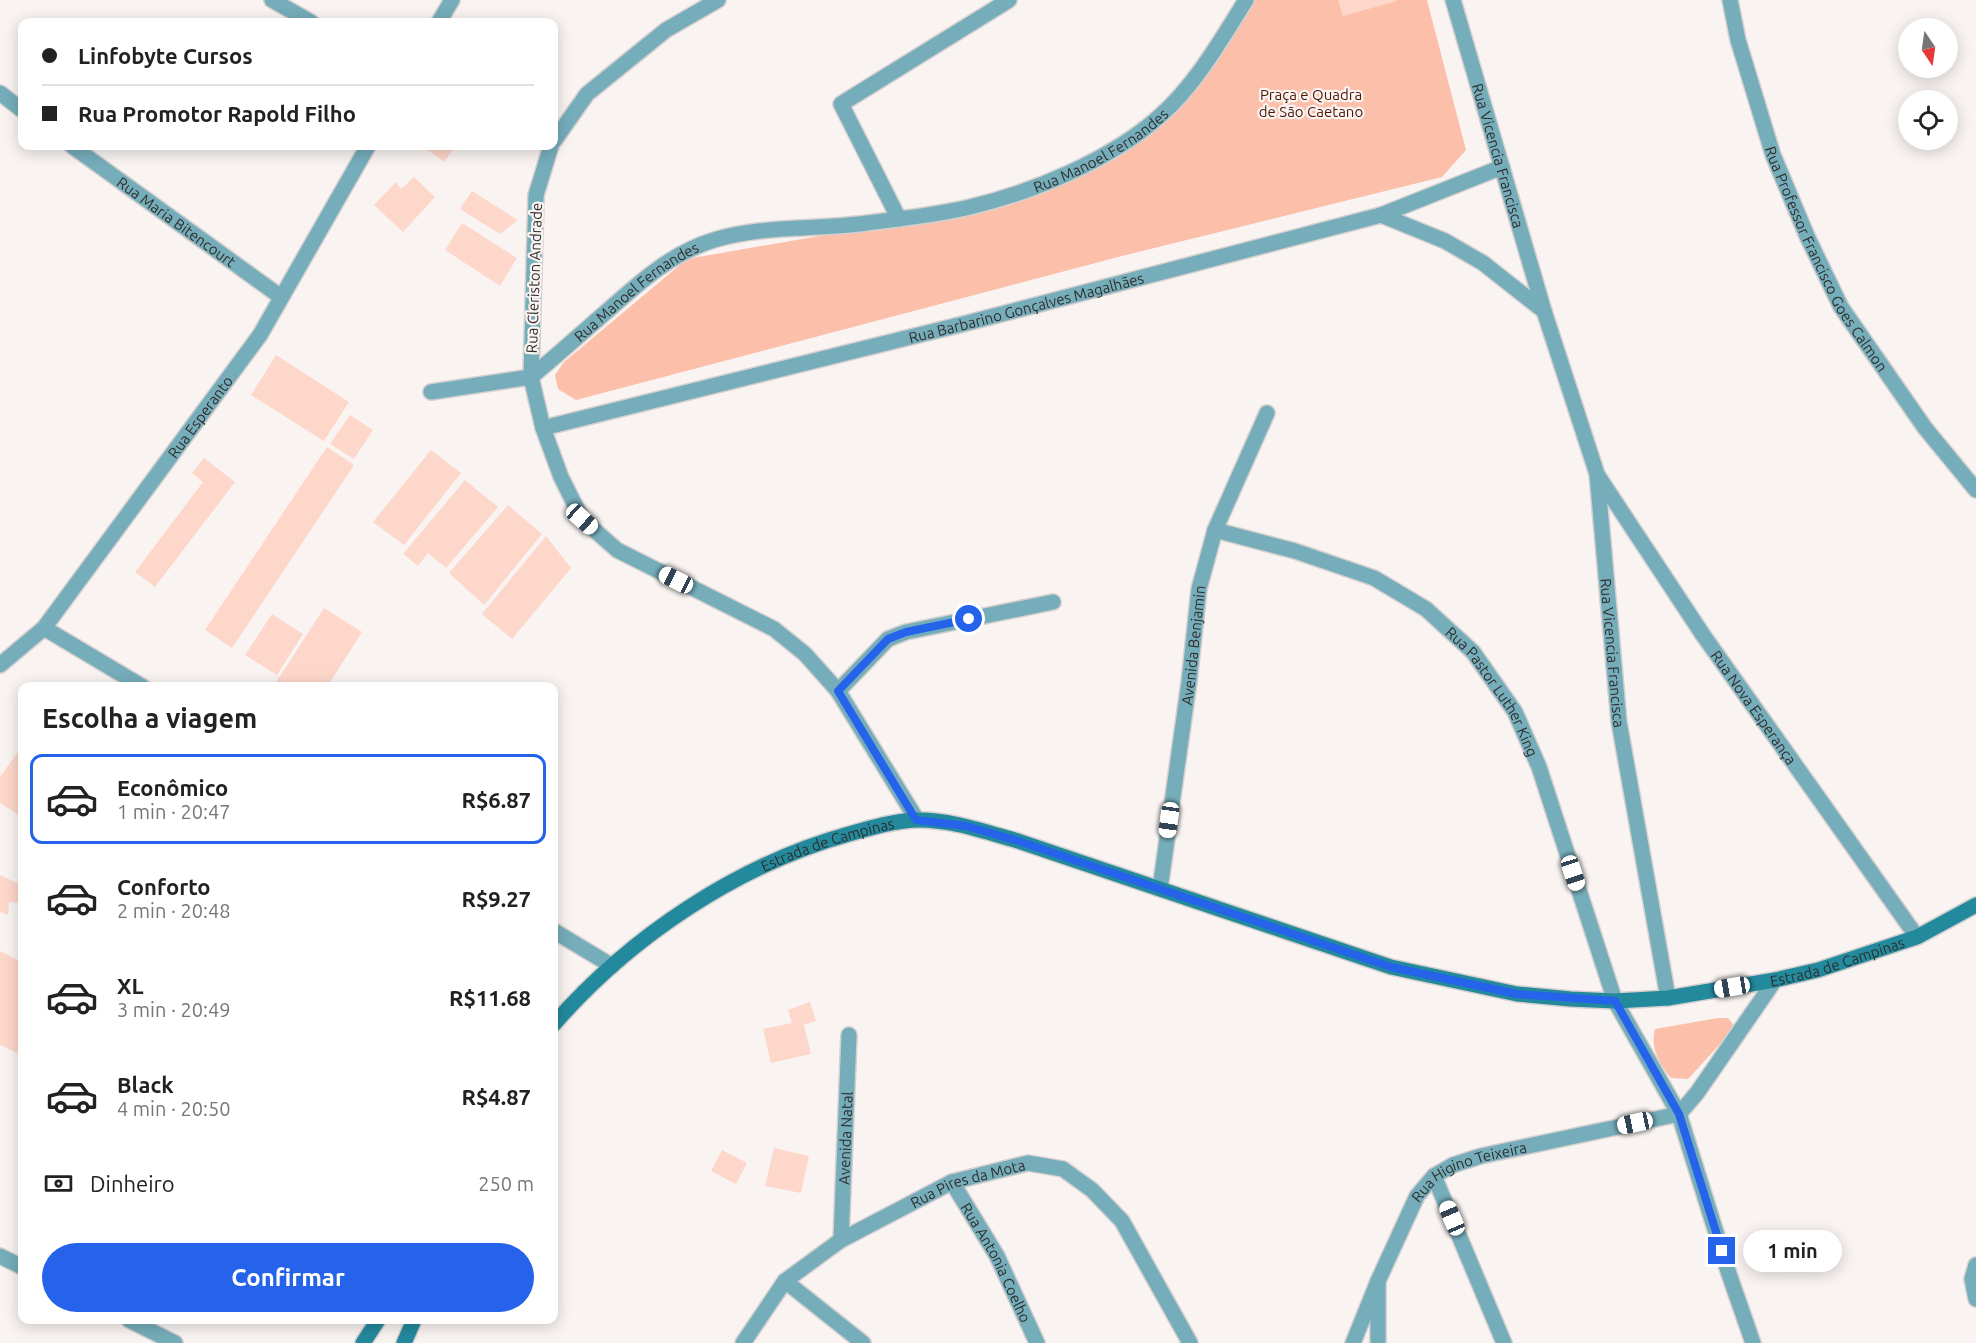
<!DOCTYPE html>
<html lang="pt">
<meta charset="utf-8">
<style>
body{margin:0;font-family:Ubuntu,sans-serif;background:#f6f6f6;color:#222;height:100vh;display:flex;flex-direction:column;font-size:22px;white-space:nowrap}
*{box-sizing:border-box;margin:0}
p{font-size:20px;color:#767676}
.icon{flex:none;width:33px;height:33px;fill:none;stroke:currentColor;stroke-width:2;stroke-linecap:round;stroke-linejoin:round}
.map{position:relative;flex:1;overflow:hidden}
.side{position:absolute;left:18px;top:682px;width:540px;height:642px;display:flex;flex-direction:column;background:#fff;border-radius:12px;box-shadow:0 3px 15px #0003}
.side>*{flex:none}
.hud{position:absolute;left:18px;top:18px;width:540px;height:132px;border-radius:12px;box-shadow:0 3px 15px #0003;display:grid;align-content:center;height:132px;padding:0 24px;background:#fff}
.needle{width:39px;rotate:167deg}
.tools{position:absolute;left:1898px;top:18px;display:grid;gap:12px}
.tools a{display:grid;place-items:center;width:60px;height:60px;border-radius:50%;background:#fff;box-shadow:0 3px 15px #0003;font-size:30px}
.end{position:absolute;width:27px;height:27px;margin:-14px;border:8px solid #2563eb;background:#fff;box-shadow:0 0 0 3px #fff}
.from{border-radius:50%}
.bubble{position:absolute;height:42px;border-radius:21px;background:#fff;box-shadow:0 3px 15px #0003;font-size:20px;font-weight:700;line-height:42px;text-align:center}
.car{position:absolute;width:18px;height:36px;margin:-18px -9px;border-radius:8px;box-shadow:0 0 4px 2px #0007;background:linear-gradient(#fff 24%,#345 0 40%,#fff 0 76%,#345 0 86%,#fff 0)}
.hud b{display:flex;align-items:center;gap:21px;height:57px;font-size:22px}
.hud b+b{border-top:2px solid #e0e0e0}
.hud i{width:15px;height:15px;background:#222}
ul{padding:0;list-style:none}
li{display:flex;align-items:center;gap:18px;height:90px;margin:0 12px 9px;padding:0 12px;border:3px solid transparent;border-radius:12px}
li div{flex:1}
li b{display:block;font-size:22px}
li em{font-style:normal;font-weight:700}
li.on{border-color:#2563eb}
li>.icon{width:54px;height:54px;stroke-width:1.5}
h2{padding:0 24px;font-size:27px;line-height:72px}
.pay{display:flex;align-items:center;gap:15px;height:66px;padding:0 24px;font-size:22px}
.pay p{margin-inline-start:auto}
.action{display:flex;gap:12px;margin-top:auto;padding:12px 24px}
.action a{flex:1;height:69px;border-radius:36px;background:#2563eb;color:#fff;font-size:24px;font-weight:700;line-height:69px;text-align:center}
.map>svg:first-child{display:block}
.green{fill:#fcbfaa}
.building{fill:#fdd7ca}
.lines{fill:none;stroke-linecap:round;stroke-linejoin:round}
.minor-casing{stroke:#d5d0cf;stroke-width:18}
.tertiary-casing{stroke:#d5d0cf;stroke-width:18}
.secondary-casing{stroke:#d5d0cf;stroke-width:18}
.minor{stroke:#75adba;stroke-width:15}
.tertiary{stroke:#75adba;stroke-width:15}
.secondary{stroke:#23899d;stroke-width:15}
.route{stroke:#2563eb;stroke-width:8}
.labels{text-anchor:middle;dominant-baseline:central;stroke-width:4.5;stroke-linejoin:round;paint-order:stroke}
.park-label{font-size:15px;fill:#4c1703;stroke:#f9f4f2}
.street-label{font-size:15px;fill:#302e2d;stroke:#f9f4f2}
</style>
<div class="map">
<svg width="1976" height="1343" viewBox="0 0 1976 1343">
<rect width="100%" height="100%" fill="#f9f4f2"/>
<path class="green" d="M1255,0H1427L1466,150L1442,177L1122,256L576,400L558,389L555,375L564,362L687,259L1019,201L1105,159L1181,105Z
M1718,1018H1728L1733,1024L1731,1032L1688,1079L1671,1078C1659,1064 1650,1047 1655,1029Z"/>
<path class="building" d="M1338,0H1396L1397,1L1343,16Z
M422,146H456L444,162Z
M414,177L435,197L403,232L374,205L396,182L401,189Z
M472,191L518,220L500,234L460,209Z
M462,223L517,258L500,286L445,250Z
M276,355L349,402L324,441L251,395Z
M350,415L373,430L354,459L330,444Z
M327,447L354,465L232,648L205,630Z
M431,450L461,473L404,545L373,522Z
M204,458L235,482L155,587L135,572L203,482L192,473Z
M465,480L498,507L446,568L428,553L418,566L403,554Z
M508,505L542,534L484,605L449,573Z
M546,536L571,568L512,639L482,614Z
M324,608L362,632L327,687H273Z
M272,614L303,634L277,675L245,655Z
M22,746V817L0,803V777Z
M0,875L21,885L19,903L9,902L8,915L0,912Z
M0,951L22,962V1055L0,1045Z
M810,1002L816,1021L804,1025L811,1054L771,1063L763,1029L792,1023L788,1010Z
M774,1148L809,1156L801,1193L765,1186Z
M722,1150L747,1163L736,1184L711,1171Z"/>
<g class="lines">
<defs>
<g id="minor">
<path d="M272,0L311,22"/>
<path id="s1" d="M1453,0L1544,311L1597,474L1619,722L1668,998"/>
<path id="s2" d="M1730,0L1738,40L1773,155L1807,236L1841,307L1925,428L1976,490"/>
<path d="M439,22L452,0"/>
<path d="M0,93L22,110"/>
<path d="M554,141L587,94L666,30L718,0"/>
<path id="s3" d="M72,146L281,297"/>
<path d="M551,146L536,195L531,377L543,428L561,477L582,519L617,550L774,629L805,654L838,691L917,820"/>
<path d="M1381,215L1445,241L1483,263L1544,311"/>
<path d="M899,219L841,104L1009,0"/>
<path id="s4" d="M531,377C556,356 581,334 606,312C639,283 671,253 714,240C764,225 816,230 867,223C901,219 936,215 970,207C1033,192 1111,160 1160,116C1196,84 1221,40 1246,0"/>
<path d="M431,392L531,377"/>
<path id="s5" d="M543,428L967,323L1381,215L1502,167"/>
<path id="s6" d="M1598,476L1703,635L1917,937"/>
<path id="s7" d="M1215,530L1295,551L1374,578L1426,609L1473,652L1515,712L1539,767L1615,1001"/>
<path d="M44,628L143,687"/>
<path id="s8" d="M0,665L44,628L260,335L368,146"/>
<path d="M838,691L888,639L906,632L1053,602"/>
<path id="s9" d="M1160,889L1189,682L1199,589L1215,530L1267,413"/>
<path d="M554,931L612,966"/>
<path d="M1679,1114L1729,1274L1753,1343"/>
<path d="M1434,1176L1504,1343"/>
<path id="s10" d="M952,1182L997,1256L1037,1343"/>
<path id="s11" d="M841,1240L849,1035"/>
<path d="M0,1256L22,1267"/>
<path d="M1976,1265L1972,1279L1976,1299"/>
<path d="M785,1281L863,1343"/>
<path d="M1378,1281V1343"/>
<path d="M129,1320L175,1343"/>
<path id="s12" d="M743,1343L785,1281L841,1240L952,1182L1028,1163L1063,1169L1092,1190L1122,1221L1190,1343"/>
</g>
<g id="tertiary">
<path d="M1615,1001L1679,1114"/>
<path d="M1679,1114L1697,1093L1775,980"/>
<path id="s13" d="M1353,1343L1378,1281L1417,1196L1434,1176L1453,1165L1481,1156L1679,1114"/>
</g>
<g id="secondary">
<path id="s14" d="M554,1024C630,937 737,865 849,834C870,828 893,821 916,820C949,819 986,832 1018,841L1391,967L1517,994L1571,999L1615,1001L1668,998L1775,980L1818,970L1917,937L1976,905"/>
<path d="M363,1343L378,1320"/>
<path d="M404,1343L414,1320"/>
</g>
</defs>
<use href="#minor" class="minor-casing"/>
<use href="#tertiary" class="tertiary-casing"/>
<use href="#secondary" class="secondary-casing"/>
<use href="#minor" class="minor"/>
<use href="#tertiary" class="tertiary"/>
<use href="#secondary" class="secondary"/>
</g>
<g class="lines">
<path class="route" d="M969,619L906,632L888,639L838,691L916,820L966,826L1018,841L1391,967L1517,994L1615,1001L1679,1114L1722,1251"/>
</g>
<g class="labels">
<g class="park-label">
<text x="1311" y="94">Praça e Quadra<tspan x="1311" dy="17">de São Caetano</tspan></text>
</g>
<g class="street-label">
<text stroke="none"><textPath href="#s4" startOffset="632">Rua Manoel Fernandes</textPath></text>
<text stroke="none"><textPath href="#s1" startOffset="162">Rua Vicencia Francisca</textPath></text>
<text stroke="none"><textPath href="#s3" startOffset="129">Rua Maria Bitencourt</textPath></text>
<text stroke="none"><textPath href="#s2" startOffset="278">Rua Professor Francisco Goes Calmon</textPath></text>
<text transform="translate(534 278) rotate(-88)">Rua Cleriston Andrade</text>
<text stroke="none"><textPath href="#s4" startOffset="136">Rua Manoel Fernandes</textPath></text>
<text stroke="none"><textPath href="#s5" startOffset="498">Rua Barbarino Gonçalves Magalhães</textPath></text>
<text stroke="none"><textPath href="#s8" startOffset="320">Rua Esperanto</textPath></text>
<text stroke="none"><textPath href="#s9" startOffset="246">Avenida Benjamin</textPath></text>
<text stroke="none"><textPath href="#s1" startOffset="675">Rua Vicencia Francisca</textPath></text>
<text stroke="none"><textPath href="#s7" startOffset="334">Rua Pastor Luther King</textPath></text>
<text stroke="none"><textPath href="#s6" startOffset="279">Rua Nova Esperança</textPath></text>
<text stroke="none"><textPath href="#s14" startOffset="332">Estrada de Campinas</textPath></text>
<text stroke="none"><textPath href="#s14" startOffset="1376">Estrada de Campinas</textPath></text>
<text stroke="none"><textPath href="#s11" startOffset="102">Avenida Natal</textPath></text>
<text stroke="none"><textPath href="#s13" startOffset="220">Rua Higino Teixeira</textPath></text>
<text stroke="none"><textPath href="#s12" startOffset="284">Rua Pires da Mota</textPath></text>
<text stroke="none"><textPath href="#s10" startOffset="92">Rua Antonia Coelho</textPath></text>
</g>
</g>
</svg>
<div class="tools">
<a><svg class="needle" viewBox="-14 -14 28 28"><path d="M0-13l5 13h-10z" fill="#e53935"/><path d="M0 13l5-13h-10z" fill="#767676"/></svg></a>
<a><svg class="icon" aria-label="locate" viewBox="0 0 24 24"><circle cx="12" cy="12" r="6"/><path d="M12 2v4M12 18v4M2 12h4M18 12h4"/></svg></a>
</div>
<i class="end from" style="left:969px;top:619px"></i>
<i class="end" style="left:1722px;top:1251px"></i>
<div class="bubble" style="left:1743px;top:1230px;width:99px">1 min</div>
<i class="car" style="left:582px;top:519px;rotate:132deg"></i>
<i class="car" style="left:676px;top:580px;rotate:297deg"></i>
<i class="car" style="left:1169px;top:820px;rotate:188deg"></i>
<i class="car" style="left:1573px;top:873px;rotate:162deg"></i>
<i class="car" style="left:1732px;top:987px;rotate:261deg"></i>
<i class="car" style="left:1635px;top:1123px;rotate:258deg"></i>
<i class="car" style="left:1452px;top:1218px;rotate:337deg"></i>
<div class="hud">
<b><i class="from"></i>Linfobyte Cursos</b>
<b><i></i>Rua Promotor Rapold Filho</b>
</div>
<section class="side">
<h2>Escolha a viagem</h2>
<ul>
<li class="on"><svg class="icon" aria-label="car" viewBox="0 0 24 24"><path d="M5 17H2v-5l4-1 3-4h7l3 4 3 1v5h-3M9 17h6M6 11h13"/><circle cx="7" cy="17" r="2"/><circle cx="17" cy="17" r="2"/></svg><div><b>Econômico</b><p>1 min · 20:47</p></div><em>R$6.87</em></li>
<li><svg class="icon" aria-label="car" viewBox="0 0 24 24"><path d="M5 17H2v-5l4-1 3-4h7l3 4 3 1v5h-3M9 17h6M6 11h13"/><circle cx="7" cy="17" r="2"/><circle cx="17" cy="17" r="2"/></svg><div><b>Conforto</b><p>2 min · 20:48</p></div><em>R$9.27</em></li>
<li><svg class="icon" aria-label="car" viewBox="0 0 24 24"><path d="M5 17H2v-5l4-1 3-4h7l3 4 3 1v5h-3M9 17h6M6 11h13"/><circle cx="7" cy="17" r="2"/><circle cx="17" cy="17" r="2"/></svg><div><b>XL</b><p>3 min · 20:49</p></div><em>R$11.68</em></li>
<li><svg class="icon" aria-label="car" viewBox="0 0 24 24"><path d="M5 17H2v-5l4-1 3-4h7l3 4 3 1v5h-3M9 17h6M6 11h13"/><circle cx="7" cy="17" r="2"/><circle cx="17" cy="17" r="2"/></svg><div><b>Black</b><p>4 min · 20:50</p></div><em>R$4.87</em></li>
</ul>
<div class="pay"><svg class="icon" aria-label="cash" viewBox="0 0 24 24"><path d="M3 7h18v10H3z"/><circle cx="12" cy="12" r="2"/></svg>Dinheiro<p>250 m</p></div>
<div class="action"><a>Confirmar</a></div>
</section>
</div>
